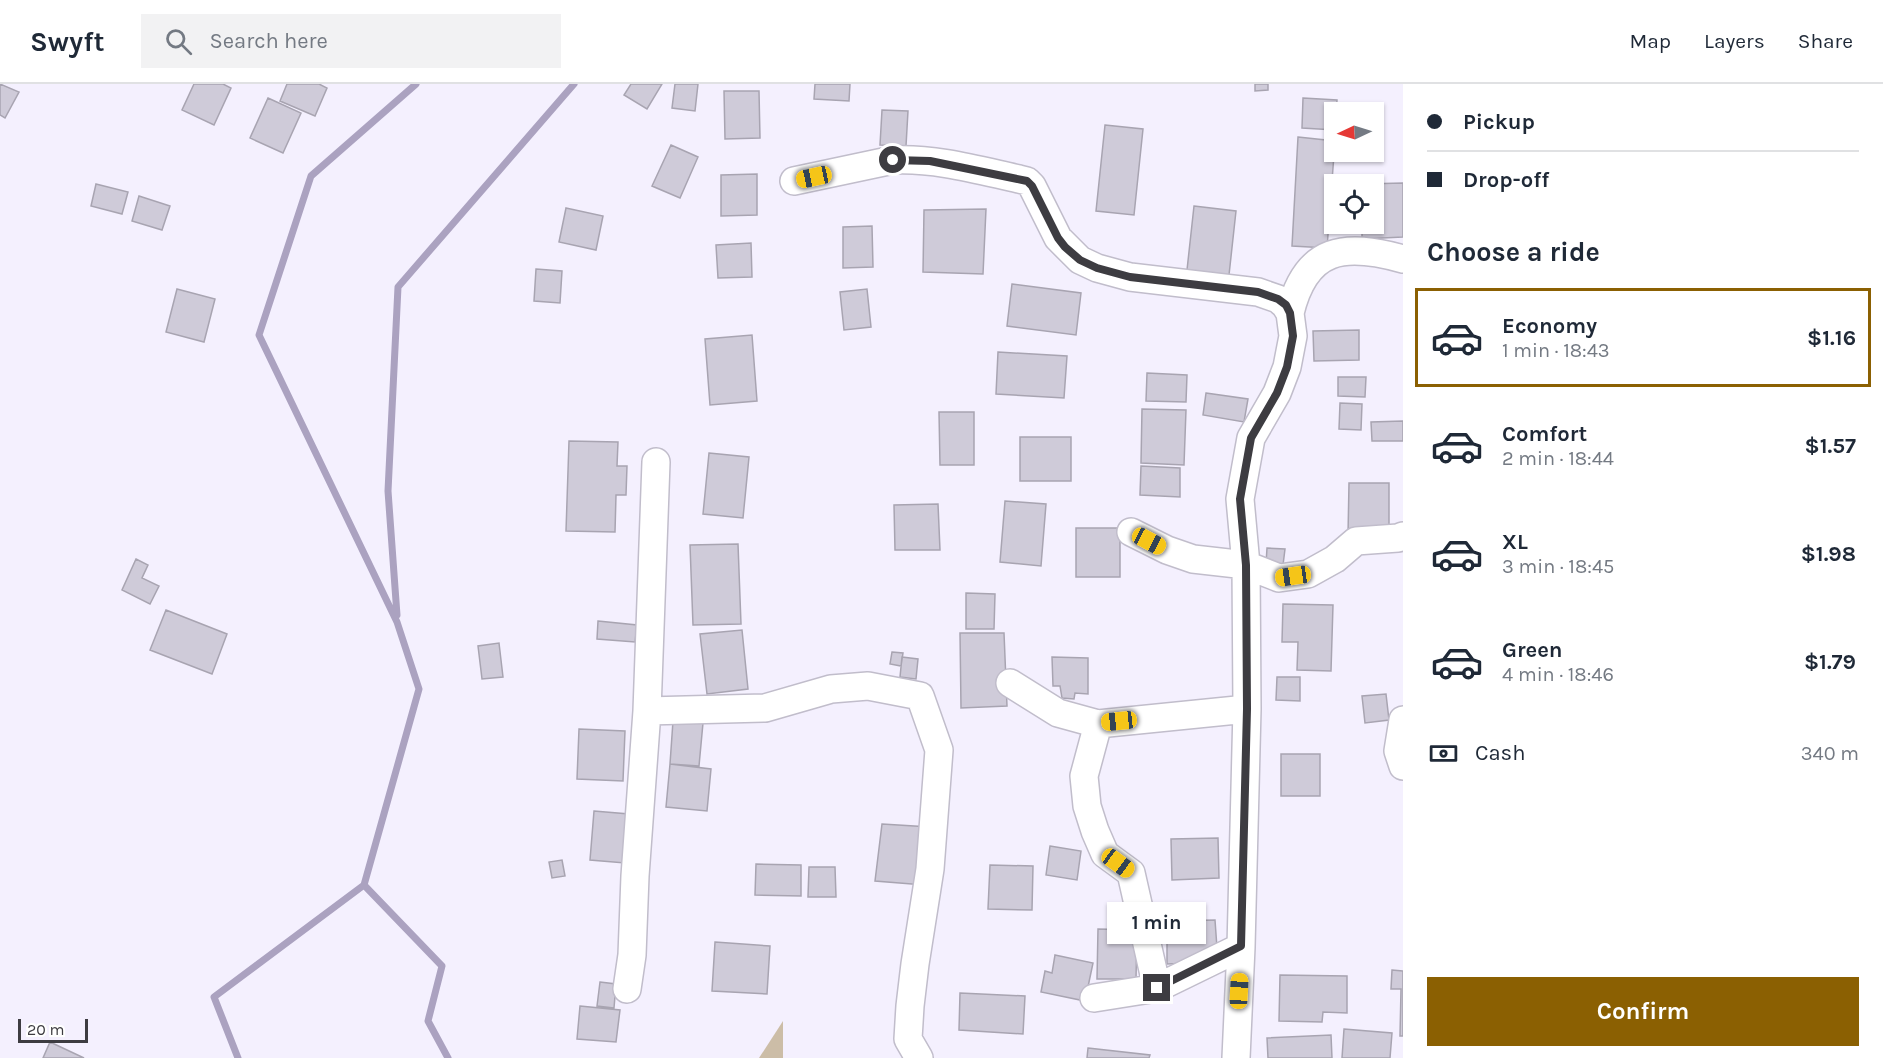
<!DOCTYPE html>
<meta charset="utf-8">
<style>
body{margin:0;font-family:Karla,sans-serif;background:#f2f2f3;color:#1f2937;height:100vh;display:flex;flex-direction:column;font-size:22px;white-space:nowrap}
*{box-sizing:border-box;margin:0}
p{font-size:20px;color:#747a83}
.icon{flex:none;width:33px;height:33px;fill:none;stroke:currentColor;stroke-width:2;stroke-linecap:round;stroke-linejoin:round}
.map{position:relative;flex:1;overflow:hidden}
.sheet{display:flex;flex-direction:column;background:#fff;width:480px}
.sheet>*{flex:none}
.guide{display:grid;align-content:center;height:132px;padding:0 24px;background:#fff}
.needle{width:39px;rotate:266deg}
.tools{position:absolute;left:1324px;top:18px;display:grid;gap:12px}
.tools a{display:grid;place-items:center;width:60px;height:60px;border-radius:0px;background:#fff;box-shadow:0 2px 4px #0004;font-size:30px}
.scale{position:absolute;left:18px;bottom:15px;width:70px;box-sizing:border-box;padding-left:6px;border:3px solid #3d3c41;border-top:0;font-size:16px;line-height:21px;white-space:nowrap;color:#3d3c41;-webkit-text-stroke:4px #fff;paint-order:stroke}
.end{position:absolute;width:27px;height:27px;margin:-14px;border:8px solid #3d3c41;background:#fff;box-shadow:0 0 0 3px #fff}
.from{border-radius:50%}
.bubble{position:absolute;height:42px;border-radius:0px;background:#fff;box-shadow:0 2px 4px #0004;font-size:20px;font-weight:700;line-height:42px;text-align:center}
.car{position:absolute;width:18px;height:36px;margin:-18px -9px;border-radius:8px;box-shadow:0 0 4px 2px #0007;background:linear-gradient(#f5c518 24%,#345 0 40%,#f5c518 0 76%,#345 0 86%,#f5c518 0)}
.guide b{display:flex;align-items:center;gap:21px;height:57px;font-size:22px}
.guide b+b{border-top:2px solid #e0e1e3}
.guide i{width:15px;height:15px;background:#1f2937}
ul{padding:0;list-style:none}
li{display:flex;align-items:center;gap:18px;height:99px;margin:0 12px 9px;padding:0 12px;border:3px solid transparent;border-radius:0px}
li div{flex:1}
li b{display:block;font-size:22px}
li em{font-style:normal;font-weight:700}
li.current{border-color:#8b6002}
li>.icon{width:54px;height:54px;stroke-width:1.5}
h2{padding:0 24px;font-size:27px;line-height:72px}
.pay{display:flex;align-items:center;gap:15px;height:66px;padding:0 24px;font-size:22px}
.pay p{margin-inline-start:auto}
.primary-button{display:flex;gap:12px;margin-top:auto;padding:12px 24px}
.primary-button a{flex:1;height:69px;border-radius:0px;background:#8b6002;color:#fff;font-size:24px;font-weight:700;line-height:69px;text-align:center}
header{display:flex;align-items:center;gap:36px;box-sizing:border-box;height:84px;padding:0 30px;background:#fff;border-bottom:2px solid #e0e1e3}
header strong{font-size:28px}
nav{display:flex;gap:33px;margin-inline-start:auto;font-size:21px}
.search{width:420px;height:54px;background:#f2f2f3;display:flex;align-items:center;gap:15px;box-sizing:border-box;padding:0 21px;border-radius:0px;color:#747a83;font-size:22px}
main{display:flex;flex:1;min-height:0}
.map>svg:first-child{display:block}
.green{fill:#ccbda7}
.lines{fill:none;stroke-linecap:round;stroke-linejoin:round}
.stream{stroke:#aba2c0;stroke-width:7}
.building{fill:#cfcbd9;stroke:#a8a4b1;stroke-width:1.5}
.minor-casing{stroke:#c1bdcb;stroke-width:30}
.minor{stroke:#fff;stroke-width:27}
.route{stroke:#3d3c41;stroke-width:8}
</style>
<header>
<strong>Swyft</strong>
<div class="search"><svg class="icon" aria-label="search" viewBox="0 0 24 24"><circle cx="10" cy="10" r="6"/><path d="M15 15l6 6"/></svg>Search here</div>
<nav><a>Map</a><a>Layers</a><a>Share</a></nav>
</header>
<main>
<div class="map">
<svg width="1403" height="974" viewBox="0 0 1403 974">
<rect width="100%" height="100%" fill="#f4f0fe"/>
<path class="green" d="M783,937V974H759Z"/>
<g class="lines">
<path class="stream" d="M397,531L388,407L398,203L574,0
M364,801L442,882L428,937L448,974
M238,974L214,913L364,801L419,605L397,538L259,251L311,92L416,0"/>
</g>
<path class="building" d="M0,0L19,8L5,34L0,31Z
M194,0H223L231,4L214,41L182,26Z
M287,0H319L327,4L315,32L280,17Z
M631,0H662L647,25L624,11Z
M675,0H698L695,27L672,24Z
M815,0H850L849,17L814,15Z
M1255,0H1268V6L1255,7Z
M724,7H759L760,54L725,55Z
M268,14L301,29L283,69L250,54Z
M1303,14L1337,16L1335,46L1302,44Z
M882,26L908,27L906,62L880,61Z
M1105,41L1143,45L1134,131L1096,127Z
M1298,53L1335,57L1327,164L1292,162Z
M671,61L698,73L680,114L652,102Z
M757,90V131L721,132V91Z
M1403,99V153L1362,155V140H1374V100H1364Z
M96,100L128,108L122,130L91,122Z
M139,112L170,122L162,146L132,137Z
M1194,122L1236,127L1229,191L1187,186Z
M566,124L603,132L596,166L559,158Z
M986,125L983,190L923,188L924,126Z
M872,142L873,183L843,184V143Z
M751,159L752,193L718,194L716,161Z
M536,185L562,187L560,219L534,217Z
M1012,200L1081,209L1076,251L1007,242Z
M177,205L215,215L204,258L166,248Z
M867,205L871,243L844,246L840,208Z
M1359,246V276L1314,277L1313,247Z
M752,251L757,317L710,321L705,255Z
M998,268L1067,272L1064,314L996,310Z
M1147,289L1187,291L1186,318L1146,317Z
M1338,293H1366L1365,313L1338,312Z
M1206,309L1248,315L1244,338L1203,331Z
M1340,319L1362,320L1361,346L1339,345Z
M1142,325L1186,326L1184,381L1141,379Z
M939,328H974V381H940Z
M1403,337V357H1372L1371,338Z
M1020,353H1071V397H1020Z
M569,357L618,358L617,382H627L626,411H616L615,448L566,447Z
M709,369L749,373L743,434L703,430Z
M1141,382L1180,384V413L1140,411Z
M1349,399H1389V451H1348Z
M1005,417L1046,420L1041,482L1000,478Z
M938,420L940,466H895L894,421Z
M1076,444H1120V493H1076Z
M738,460L741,540L693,541L690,461Z
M1267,464L1285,465L1283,481L1266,480Z
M136,475L148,481L142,494L159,502L150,520L122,506Z
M966,509L995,510L994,545H966Z
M1283,520L1333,521L1331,587L1297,586L1298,558H1282Z
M166,526L227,550L212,590L150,566Z
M598,537L637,541L635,558L597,555Z
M742,546L748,605L707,610L700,550Z
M960,549H1004L1007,622L961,624Z
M499,559L503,593L482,595L478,562Z
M892,568L903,569L901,582L890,580Z
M902,573L918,575L916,595L900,593Z
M1052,573L1088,574V610L1075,609L1074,615L1062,614L1060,602H1053Z
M1277,593H1300V617L1276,616Z
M1386,610L1389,636L1365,639L1362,612Z
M673,637L703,639L699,682L670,680Z
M579,645L625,647L623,697L577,695Z
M1281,670H1320V712H1281Z
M670,680L711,685L707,727L666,723Z
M594,727L629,730L625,779L590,776Z
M882,740L930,743L924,801L875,797Z
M1218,754L1219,794L1172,796L1171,755Z
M1050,762L1081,767L1077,796L1046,791Z
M562,776L565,792L552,794L549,778Z
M756,780L801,781V812L755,811Z
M990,781L1033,782L1032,826L988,825Z
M809,783H835L836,813H808Z
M1215,836L1218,878L1167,880V837Z
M1098,845L1137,846L1136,895H1097Z
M715,858L770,862L767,910L712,907Z
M1055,871L1093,879L1085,917L1041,908L1045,887L1052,889Z
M1392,886L1403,887V952H1400L1401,905H1391Z
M1280,891L1347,892V929L1323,928L1322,938L1279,937Z
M600,898L616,900L614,924L597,922Z
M960,909L1025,912L1023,950L959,946Z
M580,922L620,926L616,958L577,955Z
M1344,945L1392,949L1390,974H1342Z
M1331,951L1332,974H1268L1267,954Z
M50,958L84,974H43Z
M1088,964L1150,971L1149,974H1087Z"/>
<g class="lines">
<defs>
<path id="minor" d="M794,97L893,76C936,74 978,86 1019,95L1027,97L1032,102L1058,154L1080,176L1097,184L1130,193L1258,208L1278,215L1285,221L1290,229L1293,252L1287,283L1277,309L1251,354L1240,415L1246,481L1247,625L1241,863
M1290,229C1306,162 1345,159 1403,175
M1131,448L1167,466L1193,475L1246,481L1279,494L1308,490L1335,475L1356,457L1398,454L1403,452
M1010,599L1058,629L1098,640L1247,625
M647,627L765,624L831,605L868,602L920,612L939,666L930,785L915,880L910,922L908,955L919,974
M1403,636L1398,667L1403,682
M1098,640L1084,692L1087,722L1095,747L1105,770L1131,789L1157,904
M627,905L632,871L635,792L647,627L656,378
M1094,914L1157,904L1241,863L1236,974"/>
</defs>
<use href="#minor" class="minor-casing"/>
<use href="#minor" class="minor"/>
</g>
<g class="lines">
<path class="route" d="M893,76L930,77L1027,97L1032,102L1058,154L1065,163L1080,176L1097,184L1130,193L1258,208L1278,215L1286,221L1290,229L1293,252L1287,283L1277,309L1251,354L1240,415L1246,481L1247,625L1241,862L1157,904"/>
</g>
</svg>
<div class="tools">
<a><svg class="needle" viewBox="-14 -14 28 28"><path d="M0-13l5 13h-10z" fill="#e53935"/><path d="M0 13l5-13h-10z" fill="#747a83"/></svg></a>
<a><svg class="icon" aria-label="locate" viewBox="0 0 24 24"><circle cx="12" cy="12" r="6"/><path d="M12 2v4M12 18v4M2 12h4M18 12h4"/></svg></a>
</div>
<div class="scale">20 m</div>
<i class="end from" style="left:893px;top:76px"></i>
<i class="end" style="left:1157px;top:904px"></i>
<div class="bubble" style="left:1107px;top:818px;width:99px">1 min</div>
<i class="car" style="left:814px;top:93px;rotate:258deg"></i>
<i class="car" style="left:1149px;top:457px;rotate:118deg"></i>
<i class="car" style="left:1293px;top:492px;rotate:262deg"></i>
<i class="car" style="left:1119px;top:637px;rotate:264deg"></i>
<i class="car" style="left:1118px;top:779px;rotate:126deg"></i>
<i class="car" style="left:1239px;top:907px;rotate:3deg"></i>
</div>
<section class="sheet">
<div class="guide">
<b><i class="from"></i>Pickup</b>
<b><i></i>Drop-off</b>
</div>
<h2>Choose a ride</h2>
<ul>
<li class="current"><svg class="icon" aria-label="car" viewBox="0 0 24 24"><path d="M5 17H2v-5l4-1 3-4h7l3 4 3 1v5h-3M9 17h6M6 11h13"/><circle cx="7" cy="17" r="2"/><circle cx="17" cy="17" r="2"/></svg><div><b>Economy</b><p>1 min · 18:43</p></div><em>$1.16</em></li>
<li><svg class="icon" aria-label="car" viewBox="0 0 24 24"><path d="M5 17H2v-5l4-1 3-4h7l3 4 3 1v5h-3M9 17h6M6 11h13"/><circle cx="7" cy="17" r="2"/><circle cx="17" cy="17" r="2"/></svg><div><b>Comfort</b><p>2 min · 18:44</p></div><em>$1.57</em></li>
<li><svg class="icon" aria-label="car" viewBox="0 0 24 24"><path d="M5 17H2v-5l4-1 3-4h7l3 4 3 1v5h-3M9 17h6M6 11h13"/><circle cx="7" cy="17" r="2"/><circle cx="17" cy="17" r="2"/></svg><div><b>XL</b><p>3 min · 18:45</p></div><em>$1.98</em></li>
<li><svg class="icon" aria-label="car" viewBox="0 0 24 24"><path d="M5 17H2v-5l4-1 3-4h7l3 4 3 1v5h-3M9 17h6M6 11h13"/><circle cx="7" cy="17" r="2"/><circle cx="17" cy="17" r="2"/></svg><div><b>Green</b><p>4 min · 18:46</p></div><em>$1.79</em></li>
</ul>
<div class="pay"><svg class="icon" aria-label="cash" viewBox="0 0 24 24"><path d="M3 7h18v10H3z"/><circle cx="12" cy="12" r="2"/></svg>Cash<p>340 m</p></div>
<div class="primary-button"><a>Confirm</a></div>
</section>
</main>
